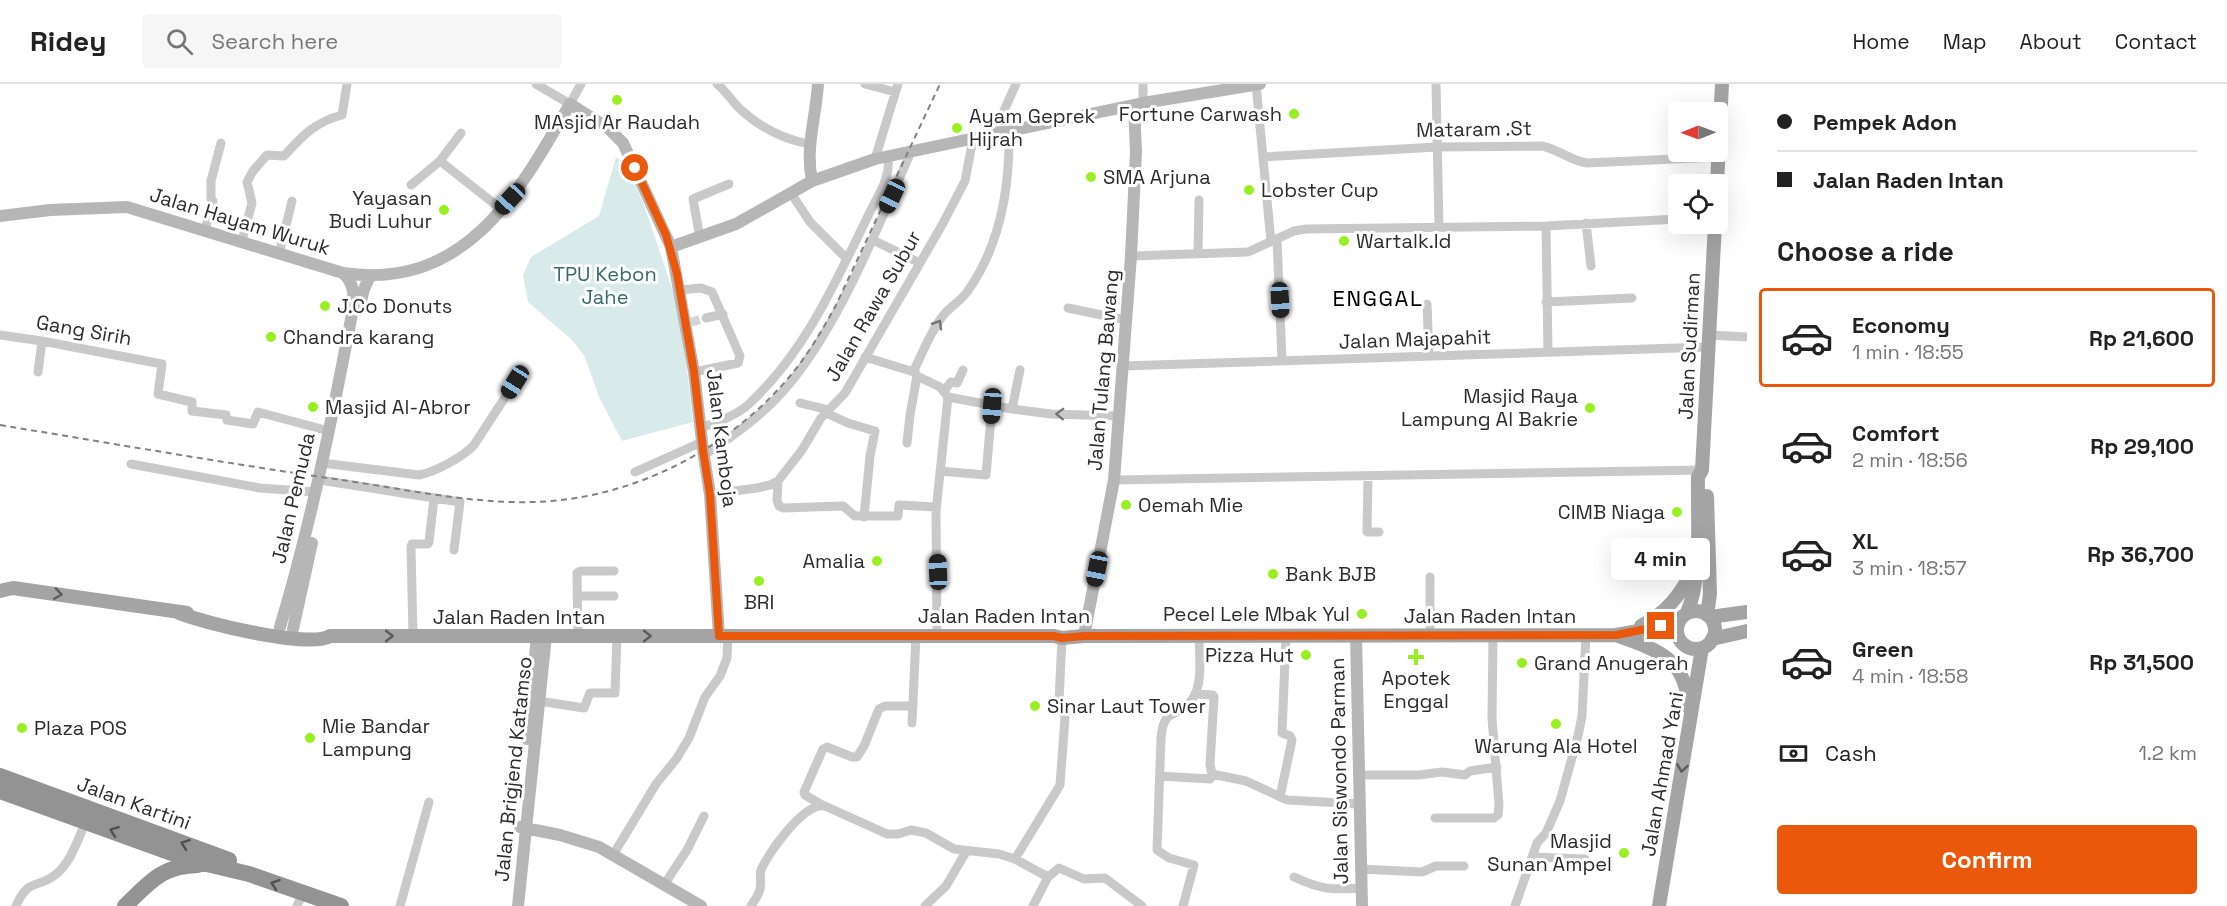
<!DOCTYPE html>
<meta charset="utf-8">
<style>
body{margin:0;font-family:"Space Grotesk",sans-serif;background:#f6f6f6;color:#222;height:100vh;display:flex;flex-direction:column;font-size:22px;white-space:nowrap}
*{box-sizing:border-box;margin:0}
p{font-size:20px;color:#767676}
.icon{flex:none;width:33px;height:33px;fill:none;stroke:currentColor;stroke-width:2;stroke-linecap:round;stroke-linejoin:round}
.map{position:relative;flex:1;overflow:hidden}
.side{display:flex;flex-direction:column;background:#fff;width:480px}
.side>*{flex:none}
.guide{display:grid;align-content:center;height:132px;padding:0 30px;background:#fff}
.needle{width:39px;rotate:269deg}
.fabs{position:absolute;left:1668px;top:18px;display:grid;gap:12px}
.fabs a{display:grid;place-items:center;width:60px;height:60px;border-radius:6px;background:#fff;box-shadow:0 6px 24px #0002;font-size:30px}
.end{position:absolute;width:27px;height:27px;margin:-14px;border:8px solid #ea580c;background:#fff;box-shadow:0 0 0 3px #fff}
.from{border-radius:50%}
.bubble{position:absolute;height:42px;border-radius:6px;background:#fff;box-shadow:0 6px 24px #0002;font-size:20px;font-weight:800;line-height:42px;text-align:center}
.car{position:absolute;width:18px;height:36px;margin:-18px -9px;border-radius:8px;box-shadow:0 0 4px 2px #0007;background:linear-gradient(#222 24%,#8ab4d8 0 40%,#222 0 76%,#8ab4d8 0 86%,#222 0)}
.guide b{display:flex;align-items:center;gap:21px;height:57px;font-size:22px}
.guide b+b{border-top:2px solid #e0e0e0}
.guide i{width:15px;height:15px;background:#222}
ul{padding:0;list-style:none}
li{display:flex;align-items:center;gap:18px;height:99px;margin:0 12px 9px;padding:0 18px;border:3px solid transparent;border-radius:6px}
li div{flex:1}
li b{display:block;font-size:22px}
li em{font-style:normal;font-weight:800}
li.selected{border-color:#ea580c}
li>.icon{width:54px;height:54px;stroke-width:1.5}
h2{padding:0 30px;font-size:27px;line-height:72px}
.pay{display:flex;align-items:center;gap:15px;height:66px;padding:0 30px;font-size:22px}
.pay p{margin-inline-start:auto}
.cta{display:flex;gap:12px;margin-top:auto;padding:12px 30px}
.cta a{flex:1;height:69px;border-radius:6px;background:#ea580c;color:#fff;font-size:24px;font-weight:800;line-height:69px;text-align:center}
header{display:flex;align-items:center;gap:36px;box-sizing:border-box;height:84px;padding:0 30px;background:#fff;border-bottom:2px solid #e0e0e0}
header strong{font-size:28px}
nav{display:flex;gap:33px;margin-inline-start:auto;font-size:21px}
.search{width:420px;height:54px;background:#f6f6f6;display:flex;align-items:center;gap:15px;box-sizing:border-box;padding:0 21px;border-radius:6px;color:#767676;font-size:22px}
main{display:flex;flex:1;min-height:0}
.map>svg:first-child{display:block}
.green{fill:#d8ebea}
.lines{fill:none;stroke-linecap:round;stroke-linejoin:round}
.street-tunnel{stroke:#d5d5d5;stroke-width:9;stroke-dasharray:9 4.5;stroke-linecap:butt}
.street{stroke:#c9c9c9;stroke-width:9}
.secondary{stroke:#b6b6b6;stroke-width:12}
.primary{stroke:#a4a4a4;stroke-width:14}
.highway{stroke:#939393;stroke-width:16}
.rail{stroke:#818181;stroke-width:2;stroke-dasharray:6 4.5;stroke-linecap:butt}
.oneway{stroke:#737373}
.oneway2{stroke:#5c5c5c}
.oneway3{stroke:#505050}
.route{stroke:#ea580c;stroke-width:8}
.poi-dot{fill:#98f021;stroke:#fff;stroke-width:2}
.labels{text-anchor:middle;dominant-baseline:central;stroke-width:6;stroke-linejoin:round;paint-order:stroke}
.poi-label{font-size:20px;fill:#2c2c2c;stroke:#fff;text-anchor:start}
.street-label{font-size:20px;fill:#2c2c2c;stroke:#fff}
.park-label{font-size:20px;fill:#37686a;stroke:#fff}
.quarter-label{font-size:22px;letter-spacing:1.5px;fill:#000;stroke:#fff}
</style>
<header>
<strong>Ridey</strong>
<div class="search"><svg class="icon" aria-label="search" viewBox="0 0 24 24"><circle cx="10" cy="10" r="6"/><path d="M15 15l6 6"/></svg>Search here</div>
<nav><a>Home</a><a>Map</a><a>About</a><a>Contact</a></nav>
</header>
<main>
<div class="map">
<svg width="1747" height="822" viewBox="0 0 1747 822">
<rect width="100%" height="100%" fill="#fff"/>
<path class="green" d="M616,73L625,79L644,121L680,228L693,338L622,357L599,313L585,273L572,256L528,218L523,191L531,173L599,132Z"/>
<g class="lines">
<path class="street-tunnel" d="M691,238L706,234"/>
<path class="street" d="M536,0L570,20L581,0
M717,0C726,7 731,16 739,24C758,42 783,55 809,60
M865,0L895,8
M1256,0L1271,158
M1436,0L1439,143
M1143,19V0
M999,49L1001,33L1016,0
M1263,73L1437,63L1542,62C1558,65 1571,77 1587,79L1718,73
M875,75L898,0
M440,77L461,49
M411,101L440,77L501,125
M791,109L810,138L847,175
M1586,139L1591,182
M1546,142L1548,268
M205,146L213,117L211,115V97L221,59
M700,154L693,115L729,100
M1277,155L1282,277
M242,157L252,119L247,98L253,87L267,71L284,72C302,52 315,38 342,31L347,0
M875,157L920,179
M1198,169L1199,116
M279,170L292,117
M1131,172L1248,168L1294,147L1306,145L1546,142L1678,135
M680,206L701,204L712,208L740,272L738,279L694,288
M1546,218L1632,214
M1427,220L1429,272
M1068,224L1126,236
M706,234L723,230
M0,251L42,257L162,280L158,310L192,318V327L226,331L227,336L253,340L258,328L329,347
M1709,251L1747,253
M865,273L914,288
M1122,282L1708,263
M38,288L42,257
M917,292L914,286C923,268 930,249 942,233C949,223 960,218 967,208C1001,161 1010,103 1009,47
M917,292L940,303L948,313
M944,307L951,298L957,299L963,286
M948,313L1012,325L1051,330L1118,332
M800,319L829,326
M1012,325L1020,286
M826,329L848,339L875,347L870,372L864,433
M700,344C717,338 736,332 749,320C805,268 835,199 868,132C877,112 891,95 888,73
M907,359L910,331L917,292
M704,371C735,351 767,328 791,298C843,233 877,144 911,68
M322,379L419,391C435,388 463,373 474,361L515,298
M131,380L260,404L315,408
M940,387L986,391L992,322
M635,388L702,358
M1368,392L1367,448H1379
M1114,396L1702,386
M326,397L460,418L454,466
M778,397L777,416L779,422L783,424L843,422L855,432H898L899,421L936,423
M710,410L757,404L770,401L778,397L802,366L821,334L845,309L942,141L965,97L973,55
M577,512H614
M1430,551V493
M413,552L411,463L412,460H428L429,458L434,414
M578,552L577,489L580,487H614
M937,552L936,427L948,313
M1195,610L1213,611L1214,613L1210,680L1212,690
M539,617L584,624L590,609H615L617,552
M912,639L916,552
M1212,690L1246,697L1287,716L1360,720
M1359,691H1419L1442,688L1465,691L1470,687L1497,683
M1160,692L1210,695L1212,690
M1280,713L1292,656L1290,652L1282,649L1286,552
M822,721L805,711L804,708L823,665L827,663L852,673H857L864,662L879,625L885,622H913
M1435,734H1494L1498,731L1499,721L1492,634L1493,551
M613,771L656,700L677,674L689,654L705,613L720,592L727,574L728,552
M1532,773L1585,775
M1015,775L1060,701L1065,634L1059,617L1062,554
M1361,785L1422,788L1436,782H1464
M1294,793C1322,806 1331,806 1362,804
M664,801L687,766L704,732
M16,822C29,793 37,805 55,791C71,779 78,755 86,737
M297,822L303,809
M400,822L429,718
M751,822C754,817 759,811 760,805C762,799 759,793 761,786C769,768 804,718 825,722L887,750H898L911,746L926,749L954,765L999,770L1015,775L1048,793L1059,784L1084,795L1105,794L1142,822
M925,822L946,802L966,768
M1033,822L1048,793
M1183,822L1194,781L1169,774L1157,766L1161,654C1164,621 1176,637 1191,617C1204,601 1199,571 1199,552
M1515,822L1537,759L1546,749L1560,717L1578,652L1582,632L1586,551"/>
<path class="secondary" d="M812,97C805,64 816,33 818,0
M0,132L50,126L127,123L343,189C465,207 518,110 570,20L608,44L623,59L671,163L694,288L703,366L710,410L719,552
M671,163L736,140L812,97L875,75L1143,19L1260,0
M359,225L364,205L370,192
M280,543C311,440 332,335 352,230C354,214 356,201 343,189
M293,545L312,459
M1356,551L1362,822
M1084,552L1114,396L1131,172L1136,68L1134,22
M527,655L537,552
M520,743L560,751L599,763L701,822
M518,822L546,552"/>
<path class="primary" d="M1717,100L1722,0
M1707,412L1710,510L1707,531
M0,507L13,504L187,529
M1677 546a19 19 0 1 1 38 0a19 19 0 1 1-38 0Z
M179,529C205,539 308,565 330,552H1054L1062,554L1084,552L1616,551L1678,540
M1687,529C1703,491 1697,435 1698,393L1702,386L1715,140
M1710,533L1747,528
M1641,542C1666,529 1681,511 1693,485
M1618,552C1658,566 1687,575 1688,623
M1712,555L1747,547
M1659,822L1702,564"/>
<path class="highway" d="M0,692L229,776
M0,707L202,780H207L249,790L341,822
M125,822C150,798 161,782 198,781"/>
<path class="rail" d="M0,341C109,359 219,378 328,394C395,403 467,420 534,418C633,415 728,366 791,291C809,269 823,245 836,221L940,0"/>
</g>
<defs><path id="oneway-chevron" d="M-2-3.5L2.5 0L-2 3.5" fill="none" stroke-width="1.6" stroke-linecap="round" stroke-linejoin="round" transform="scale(1.5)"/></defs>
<g class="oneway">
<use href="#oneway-chevron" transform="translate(938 240) rotate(-59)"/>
<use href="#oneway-chevron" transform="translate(1060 330) rotate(-178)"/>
</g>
<g class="oneway2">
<use href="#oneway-chevron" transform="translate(58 510) rotate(8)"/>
<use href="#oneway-chevron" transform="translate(389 552)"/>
<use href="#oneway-chevron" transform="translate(647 552)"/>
<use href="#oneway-chevron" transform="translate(1682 684) rotate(99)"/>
</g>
<g class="oneway3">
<use href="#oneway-chevron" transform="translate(114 747) rotate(-160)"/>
<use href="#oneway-chevron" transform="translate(185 760) rotate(-160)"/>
<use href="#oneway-chevron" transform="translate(275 800) rotate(-161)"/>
</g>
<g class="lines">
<path class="route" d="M635,84L666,151L677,190L694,288L703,366L710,411L719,552H1054L1062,554L1084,552L1616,551L1661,542"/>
</g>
<g class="poi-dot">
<circle cx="617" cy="16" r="6"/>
<circle cx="1294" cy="30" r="6"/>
<circle cx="957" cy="44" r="6"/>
<circle cx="1091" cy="93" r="6"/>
<circle cx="1249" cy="106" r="6"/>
<circle cx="444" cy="126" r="6"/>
<circle cx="1344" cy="157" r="6"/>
<circle cx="325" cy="222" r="6"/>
<circle cx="271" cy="253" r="6"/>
<circle cx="313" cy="323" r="6"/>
<circle cx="1590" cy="324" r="6"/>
<circle cx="1126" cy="421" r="6"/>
<circle cx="1677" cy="428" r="6"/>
<circle cx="877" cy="477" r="6"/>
<circle cx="1273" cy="490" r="6"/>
<circle cx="759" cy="497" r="6"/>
<circle cx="1362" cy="530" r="6"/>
<circle cx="1306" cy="571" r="6"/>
<path d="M1413 564h6v6h6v6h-6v6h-6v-6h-6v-6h6z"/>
<circle cx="1522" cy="579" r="6"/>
<circle cx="1035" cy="622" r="6"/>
<circle cx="1556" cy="640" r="6"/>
<circle cx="22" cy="644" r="6"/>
<circle cx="310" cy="654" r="6"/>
<circle cx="1624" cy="769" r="6"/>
</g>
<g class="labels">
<g class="poi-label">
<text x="1282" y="30" text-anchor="end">Fortune Carwash</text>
<text x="969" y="32">Ayam Geprek<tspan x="969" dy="23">Hijrah</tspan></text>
<text x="617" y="38" text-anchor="middle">MAsjid Ar Raudah</text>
<text x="1103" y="93">SMA Arjuna</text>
<text x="1261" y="106">Lobster Cup</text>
<text x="432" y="114" text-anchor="end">Yayasan<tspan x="432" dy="23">Budi Luhur</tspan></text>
<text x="1356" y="157">Wartalk.Id</text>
<text x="337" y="222">J.Co Donuts</text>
<text x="283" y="253">Chandra karang</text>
<text x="1578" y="312" text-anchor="end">Masjid Raya<tspan x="1578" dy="23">Lampung Al Bakrie</tspan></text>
<text x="325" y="323">Masjid Al-Abror</text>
<text x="1138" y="421">Oemah Mie</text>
<text x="1665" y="428" text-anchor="end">CIMB Niaga</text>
<text x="865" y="477" text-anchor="end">Amalia</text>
<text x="1285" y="490">Bank BJB</text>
<text x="759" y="518" text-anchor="middle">BRI</text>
<text x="1350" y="530" text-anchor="end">Pecel Lele Mbak Yul</text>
<text x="1294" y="571" text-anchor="end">Pizza Hut</text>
<text x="1534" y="579">Grand Anugerah</text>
<text x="1416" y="594" text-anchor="middle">Apotek<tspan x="1416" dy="23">Enggal</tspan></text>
<text x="1047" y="622">Sinar Laut Tower</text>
<text x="322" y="642">Mie Bandar<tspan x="322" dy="23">Lampung</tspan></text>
<text x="34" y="644">Plaza POS</text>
<text x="1556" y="662" text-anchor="middle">Warung Ala Hotel</text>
<text x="1612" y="757" text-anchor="end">Masjid<tspan x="1612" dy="23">Sunan Ampel</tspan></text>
</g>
<g class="street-label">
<text transform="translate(1474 45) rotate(-1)">Mataram .St</text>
<text transform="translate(240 137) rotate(17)">Jalan Hayam Wuruk</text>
<text transform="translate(873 222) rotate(-60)">Jalan Rawa Subur</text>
<text transform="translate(84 246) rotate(10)">Gang Sirih</text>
<text transform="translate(1415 255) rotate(-2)">Jalan Majapahit</text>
<text transform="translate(1689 262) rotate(-87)">Jalan Sudirman</text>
<text transform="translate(1103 286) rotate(-85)">Jalan Tulang Bawang</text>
<text transform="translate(722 354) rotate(83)">Jalan Kamboja</text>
<text transform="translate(293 414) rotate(-77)">Jalan Pemuda</text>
<text x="1004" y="532">Jalan Raden Intan</text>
<text x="1490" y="532">Jalan Raden Intan</text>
<text x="519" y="533">Jalan Raden Intan</text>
<text transform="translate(513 685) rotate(-84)">Jalan Brigjend Katamso</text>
<text transform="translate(1339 687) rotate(-91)">Jalan Siswondo Parman</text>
<text transform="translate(1662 690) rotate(-80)">Jalan Ahmad Yani</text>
<text transform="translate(134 719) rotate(20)">Jalan Kartini</text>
</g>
<g class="park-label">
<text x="605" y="190">TPU Kebon<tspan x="605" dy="23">Jahe</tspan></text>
</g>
<g class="quarter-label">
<text x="1378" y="214">ENGGAL</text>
</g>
</g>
</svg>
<div class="fabs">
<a><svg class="needle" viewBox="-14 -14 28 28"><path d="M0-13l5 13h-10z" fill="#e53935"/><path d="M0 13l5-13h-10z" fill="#767676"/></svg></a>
<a><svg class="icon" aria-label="locate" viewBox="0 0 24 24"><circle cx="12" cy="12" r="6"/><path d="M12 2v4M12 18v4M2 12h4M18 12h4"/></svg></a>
</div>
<i class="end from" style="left:635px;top:84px"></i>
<i class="end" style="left:1661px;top:542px"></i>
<div class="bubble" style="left:1611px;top:454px;width:99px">4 min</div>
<i class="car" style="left:892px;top:112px;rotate:205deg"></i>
<i class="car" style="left:510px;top:115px;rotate:223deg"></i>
<i class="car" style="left:1280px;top:216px;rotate:177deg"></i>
<i class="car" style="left:515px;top:298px;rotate:212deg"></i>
<i class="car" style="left:992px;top:322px;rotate:184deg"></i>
<i class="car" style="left:1097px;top:485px;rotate:191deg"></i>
<i class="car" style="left:938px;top:488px;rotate:358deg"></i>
</div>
<section class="side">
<div class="guide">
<b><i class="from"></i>Pempek Adon</b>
<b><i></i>Jalan Raden Intan</b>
</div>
<h2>Choose a ride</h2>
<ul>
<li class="selected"><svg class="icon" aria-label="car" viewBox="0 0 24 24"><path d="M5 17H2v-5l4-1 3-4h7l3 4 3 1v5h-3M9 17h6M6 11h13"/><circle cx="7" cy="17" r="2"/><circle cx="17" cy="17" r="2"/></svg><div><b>Economy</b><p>1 min · 18:55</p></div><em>Rp 21,600</em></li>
<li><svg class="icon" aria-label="car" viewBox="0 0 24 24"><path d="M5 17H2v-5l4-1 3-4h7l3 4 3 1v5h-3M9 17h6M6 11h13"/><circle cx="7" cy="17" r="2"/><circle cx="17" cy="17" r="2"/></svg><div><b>Comfort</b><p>2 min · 18:56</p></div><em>Rp 29,100</em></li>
<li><svg class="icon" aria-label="car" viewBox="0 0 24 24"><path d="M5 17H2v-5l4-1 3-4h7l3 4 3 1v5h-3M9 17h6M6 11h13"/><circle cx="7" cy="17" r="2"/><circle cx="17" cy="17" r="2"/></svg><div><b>XL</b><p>3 min · 18:57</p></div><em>Rp 36,700</em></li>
<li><svg class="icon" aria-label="car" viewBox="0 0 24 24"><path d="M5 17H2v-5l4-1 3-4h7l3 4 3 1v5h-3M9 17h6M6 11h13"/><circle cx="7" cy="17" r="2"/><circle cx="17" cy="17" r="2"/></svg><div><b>Green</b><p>4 min · 18:58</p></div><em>Rp 31,500</em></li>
</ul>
<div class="pay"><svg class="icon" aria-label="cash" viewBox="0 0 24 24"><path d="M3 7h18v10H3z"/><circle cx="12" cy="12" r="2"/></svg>Cash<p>1.2 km</p></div>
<div class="cta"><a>Confirm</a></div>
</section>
</main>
